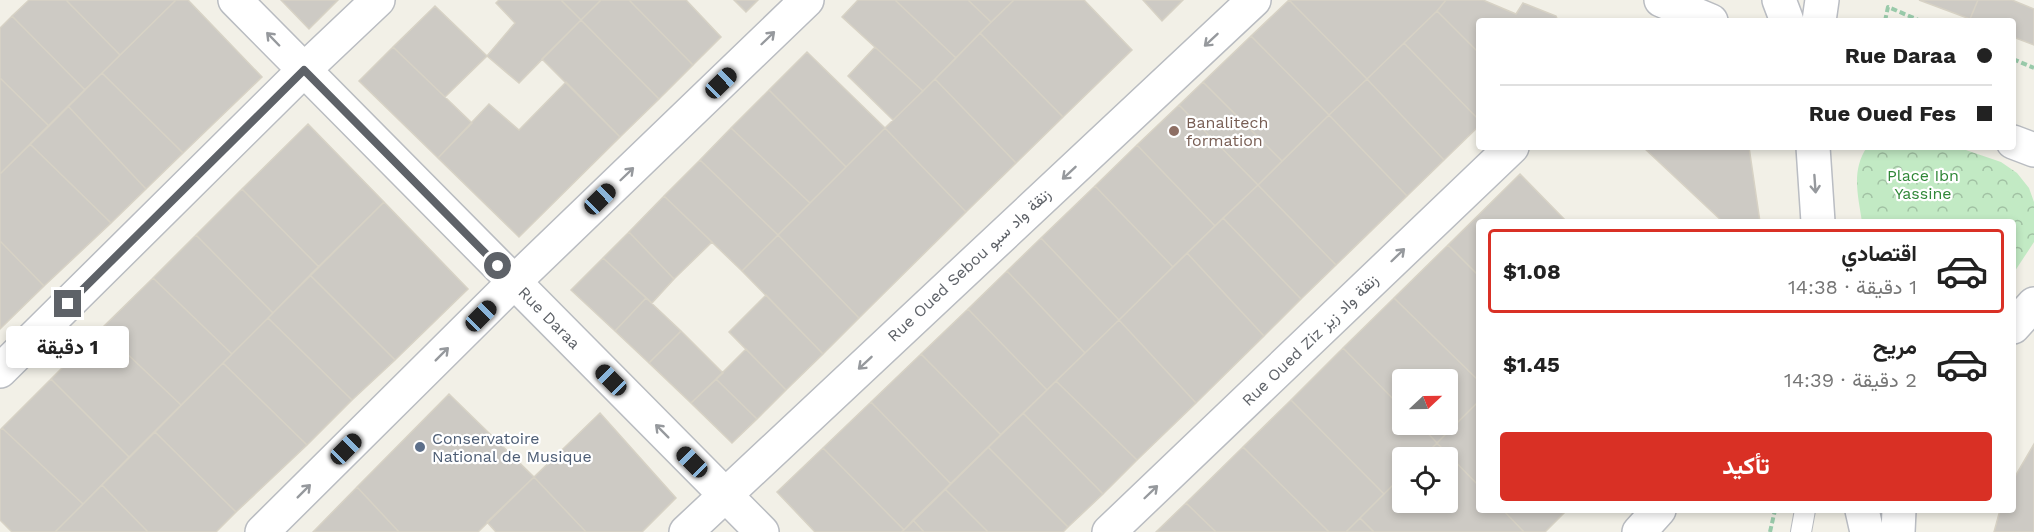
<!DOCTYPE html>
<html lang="ar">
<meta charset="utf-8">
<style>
body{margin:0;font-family:"Work Sans",Vazirmatn,sans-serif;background:#f6f6f6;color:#222;direction:rtl;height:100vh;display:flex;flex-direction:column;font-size:22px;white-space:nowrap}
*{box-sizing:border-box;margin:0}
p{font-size:20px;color:#767676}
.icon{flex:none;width:33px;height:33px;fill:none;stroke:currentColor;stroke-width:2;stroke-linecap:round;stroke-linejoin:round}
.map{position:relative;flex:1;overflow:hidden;direction:ltr}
.side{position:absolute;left:1476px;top:219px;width:540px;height:294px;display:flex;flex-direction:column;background:#fff;border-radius:6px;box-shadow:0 3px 9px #0003;direction:rtl}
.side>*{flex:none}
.guide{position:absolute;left:1476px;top:18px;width:540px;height:132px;border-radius:6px;box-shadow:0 3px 9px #0003;direction:rtl;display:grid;align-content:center;height:132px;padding:0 24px;background:#fff}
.needle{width:39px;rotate:68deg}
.tools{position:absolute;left:1392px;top:369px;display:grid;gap:12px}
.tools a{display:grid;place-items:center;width:66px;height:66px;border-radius:6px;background:#fff;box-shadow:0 3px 9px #0003;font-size:30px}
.end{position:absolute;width:27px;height:27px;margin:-14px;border:8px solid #5e6268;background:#fff;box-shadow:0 0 0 3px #fff}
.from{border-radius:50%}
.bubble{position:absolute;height:42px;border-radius:6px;background:#fff;box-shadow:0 3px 9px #0003;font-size:20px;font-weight:700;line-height:42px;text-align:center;direction:rtl}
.car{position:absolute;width:18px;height:36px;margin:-18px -9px;border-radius:8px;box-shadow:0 0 4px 2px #0007;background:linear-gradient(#222 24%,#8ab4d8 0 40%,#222 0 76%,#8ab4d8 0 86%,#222 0)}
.guide b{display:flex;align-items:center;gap:21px;height:57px;font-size:22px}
.guide b+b{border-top:2px solid #e0e0e0}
.guide i{width:15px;height:15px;background:#222}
ul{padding:10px 0 0;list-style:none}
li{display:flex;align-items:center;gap:18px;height:84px;margin:0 12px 9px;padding:0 12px;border:3px solid transparent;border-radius:6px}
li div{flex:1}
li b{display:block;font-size:22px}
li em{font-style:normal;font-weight:700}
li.selected{border-color:#d93025}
li>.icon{width:54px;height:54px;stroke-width:1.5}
.primary-button{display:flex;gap:12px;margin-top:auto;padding:12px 24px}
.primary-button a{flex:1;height:69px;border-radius:6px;background:#d93025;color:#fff;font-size:24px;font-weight:700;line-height:69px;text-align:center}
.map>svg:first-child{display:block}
.forest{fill:url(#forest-crowns)}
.building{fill:#cdcac4;stroke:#d7d2c5;stroke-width:1.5}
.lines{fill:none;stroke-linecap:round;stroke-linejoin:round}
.service-casing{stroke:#b9bcc1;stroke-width:22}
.minor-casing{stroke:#b9bcc1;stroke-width:36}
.tertiary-casing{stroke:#b9bcc1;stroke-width:36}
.secondary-casing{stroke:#babdc3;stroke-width:36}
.path{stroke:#99caaa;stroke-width:4;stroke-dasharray:6 3;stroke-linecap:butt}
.service{stroke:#fff;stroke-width:20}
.minor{stroke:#fff;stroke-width:33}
.tertiary{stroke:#fff;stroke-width:33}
.secondary{stroke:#fff;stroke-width:33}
.oneway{stroke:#96999d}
.route{stroke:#5e6268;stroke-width:8}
.education-dot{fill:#8d6e63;stroke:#fff;stroke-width:2}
.service-dot{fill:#5c6f8a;stroke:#fff;stroke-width:2}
.labels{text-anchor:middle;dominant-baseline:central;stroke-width:4.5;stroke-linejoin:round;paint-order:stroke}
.education-label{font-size:16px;fill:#785e54;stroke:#fff;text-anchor:start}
.park-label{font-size:16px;fill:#2f8737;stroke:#fff}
.street-label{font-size:16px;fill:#5e6268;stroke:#fff}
.service-label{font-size:16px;fill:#4e5e75;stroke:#fff;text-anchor:start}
</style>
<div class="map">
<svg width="2034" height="532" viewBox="0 0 2034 532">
<defs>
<pattern id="forest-crowns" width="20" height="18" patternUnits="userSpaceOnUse" patternTransform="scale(1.5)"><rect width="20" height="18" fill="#c2eac4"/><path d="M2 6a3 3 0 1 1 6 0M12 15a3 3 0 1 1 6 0" fill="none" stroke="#a1c1a3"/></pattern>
</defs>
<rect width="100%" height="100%" fill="#f2f0e7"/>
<path class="forest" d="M1867,147H1957L2001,162L2017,173L2029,188L2034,202V242L2013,274V222H1862C1858,195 1851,171 1867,147Z"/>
<path class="building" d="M29,0H66L120,55L85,90L12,16Z
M66,0H176L120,55Z
M176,0H188L262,77L183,153L102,73Z
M281,0H338L309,29Z
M499,0H561L581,20L519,83L487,56L515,23L496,3Z
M561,0H601L581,20Z
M601,0H629L693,65L659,99L581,20Z
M629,0H686L721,37L693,65Z
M734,0H758L746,12Z
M858,0H895L956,58L923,91L842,17Z
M895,0H968L991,22L956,58Z
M968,0H1014L991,22Z
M1014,0H1084L1132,50L1063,117L980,33Z
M1143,0H1183L1162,21Z
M1289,0L1367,79L1329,115L1251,36Z
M1289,0H1446L1437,11L1367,79Z
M1446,0H1483L1516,14L1523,3L1556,16L1558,21H1479V53L1437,11Z
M1919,0H1978L1970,19Z
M1978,0H2012L2034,9V45L2013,37V21H1976L1970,19Z
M435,6L487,56L445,97L393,47Z
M1437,11L1479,53V120L1404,43Z
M12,16L85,90L49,126L0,78V28Z
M581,20L659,99L620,137L542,59Z
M980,33L1063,117L1016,163L935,79Z
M1251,36L1329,115L1282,161L1203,82Z
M1404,43L1479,120V126L1444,160L1367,79Z
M393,47L472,123L438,158L359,81Z
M875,47L923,91L893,120L848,76Z
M807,52L885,128L846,167L769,90Z
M102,73L183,153L146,189L68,106Z
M0,78L49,126L0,174Z
M935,79L1016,163L966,212L885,128Z
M1367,79L1444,160L1407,196L1329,115Z
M566,82L620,137L519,237L438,158L489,104L519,130Z
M1203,82L1282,161L1258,185L1179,105Z
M769,90L846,167L810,203L731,128Z
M1179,105L1258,185L1215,226L1137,145Z
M68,106L146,189L111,223L30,144Z
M1329,115L1407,196L1336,265L1258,185Z
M308,124L384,202L319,267L242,189Z
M731,128L810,203L778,235L700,160Z
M885,128L966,212L859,318L778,235Z
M30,144L111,223L44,286L0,241V174Z
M1137,145L1215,226L1173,267L1095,186Z
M1643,147H1749L1760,222H1723Z
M700,160L778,235L742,271L664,196Z
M1520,174L1567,222H1479V276L1448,245Z
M1258,185L1336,265L1301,299L1223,218Z
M1095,186L1173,267L1119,320L1041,238Z
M242,189L319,267L273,313L196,235Z
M664,196L712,242L674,279L629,232Z
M384,202L468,289L395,360L310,275Z
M1223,218L1301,299L1264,336L1187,253Z
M629,232L674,279L652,303L603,258Z
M196,235L273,313L232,354L153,278Z
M778,235L859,318L823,354L742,271Z
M1041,238L1119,320L1085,353L1007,271Z
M0,241L44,286L0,329Z
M1448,245L1479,276V381L1394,298Z
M1187,253L1264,336L1196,403L1119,320Z
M603,258L646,298L615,331L571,290Z
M1007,271L1085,353L1047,390L968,309Z
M310,275L395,360L352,400L268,318Z
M153,278L232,354L181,405L101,329Z
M766,295L823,354L786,390L729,332Z
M646,298L681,331L649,363L615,331Z
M1394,298L1479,381V401L1437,443L1419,424H1448V380H1402V408L1343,348Z
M968,309L1047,390L1001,435L921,354Z
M268,318L352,400L307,445L223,363Z
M1119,320L1196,403L1137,460L1056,381Z
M101,329L181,405L129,457L51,379Z
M681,331L723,373L691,403L649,363Z
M1343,348L1402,408V424H1419L1437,443L1422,458H1402V476L1384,494L1291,400Z
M746,349L786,390L757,419L716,379Z
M921,354L1001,435L951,484L871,402Z
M223,363L307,445L236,512L155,432Z
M51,379L129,457L83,504L2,428Z
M716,379L757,419L732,443L691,403Z
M1056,381L1137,460L1103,494L1023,413Z
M449,394L534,477L478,532H399L357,487Z
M1291,400L1384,494L1346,532H1329L1243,447Z
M1479,401V486L1437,443Z
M871,402L951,484L904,530L823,448Z
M600,413L676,498L642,532H586L534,477Z
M1023,413L1103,494L1068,527L988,447Z
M2,428L83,504L55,532H12L0,520V430Z
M155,432L236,512L216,532H148L102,485Z
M1437,443L1479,486V510H1503L1524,532H1374L1360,518L1402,476V502H1448V458H1422Z
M2034,444V532H1994L2000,510H2013V480Z
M988,447L1068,527L1063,532H988L945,489Z
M1243,447L1329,532H1216L1186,503Z
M823,448L904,530L901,532H815L777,492Z
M534,477L586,532H496L487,522Z
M102,485L148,532H55Z
M357,487L399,532H313Z
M945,489L988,532H924L913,520Z
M1186,503L1216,532H1156Z
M1503,510H1567L1545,532H1524Z
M1360,518L1374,532H1346Z
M913,520L924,532H901L904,530Z"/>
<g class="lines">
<defs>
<path id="service" d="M1801,532L1805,510"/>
<g id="minor">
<path id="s1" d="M235,0L762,532"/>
<path d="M1661,0L1711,21"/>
<path d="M2013,327L2034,304"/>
<path d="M0,371L304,70L378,0"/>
<path d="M262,532L514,282L807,0"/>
<path d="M686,532L1254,0"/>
<path d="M1109,532L1512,147"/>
</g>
<path id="tertiary" d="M2013,142L2034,150
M1639,532L1659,510"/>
<path id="secondary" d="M1779,0L1787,21
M1819,21L1822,0
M1813,147L1818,222
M1862,510L1867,532
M1898,532L1899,510"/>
</defs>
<use href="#service" class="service-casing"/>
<use href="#minor" class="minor-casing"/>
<use href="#tertiary" class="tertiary-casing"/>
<use href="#secondary" class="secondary-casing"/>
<path class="path" d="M1885,21L1888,7L1921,21
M2013,59L2034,68
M1770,532L1775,510"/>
<use href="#service" class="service"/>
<use href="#minor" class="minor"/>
<use href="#tertiary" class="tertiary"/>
<use href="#secondary" class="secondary"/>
</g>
<defs><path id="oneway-shaft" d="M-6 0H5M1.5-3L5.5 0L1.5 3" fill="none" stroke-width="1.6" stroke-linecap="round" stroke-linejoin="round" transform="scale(1.5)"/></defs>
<g class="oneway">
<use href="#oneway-shaft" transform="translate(768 38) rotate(-44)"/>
<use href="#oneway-shaft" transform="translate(273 39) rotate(-134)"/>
<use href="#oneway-shaft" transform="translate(1211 40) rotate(137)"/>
<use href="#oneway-shaft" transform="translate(1069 173) rotate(137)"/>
<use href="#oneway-shaft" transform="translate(627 174) rotate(-44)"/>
<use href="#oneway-shaft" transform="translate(1815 184) rotate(86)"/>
<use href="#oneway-shaft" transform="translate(1398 255) rotate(-44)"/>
<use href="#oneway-shaft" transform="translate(442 354) rotate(-45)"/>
<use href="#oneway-shaft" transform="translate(865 363) rotate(137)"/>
<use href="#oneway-shaft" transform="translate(662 431) rotate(-135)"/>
<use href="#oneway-shaft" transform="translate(304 491) rotate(-45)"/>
<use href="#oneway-shaft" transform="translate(1151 492) rotate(-44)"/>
</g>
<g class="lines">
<path class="route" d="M68,304L304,70L498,266"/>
</g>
<circle class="education-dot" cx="1174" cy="131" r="6"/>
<circle class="service-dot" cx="420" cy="447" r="6"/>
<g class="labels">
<g class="education-label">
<text x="1186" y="122">Banalitech<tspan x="1186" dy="18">formation</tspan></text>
</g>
<g class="park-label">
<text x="1923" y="175">Place Ibn<tspan x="1923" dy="18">Yassine</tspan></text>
</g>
<g class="street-label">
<text transform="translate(969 265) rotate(-43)">Rue Oued Sebou زنقة واد سبو</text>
<text stroke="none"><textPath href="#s1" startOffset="447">Rue Daraa</textPath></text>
<text transform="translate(1310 340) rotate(-44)">Rue Oued Ziz زنقة واد زيز</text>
</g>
<g class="service-label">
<text x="432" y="438">Conservatoire<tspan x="432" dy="18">National de Musique</tspan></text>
</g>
</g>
</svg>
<div class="tools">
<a><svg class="needle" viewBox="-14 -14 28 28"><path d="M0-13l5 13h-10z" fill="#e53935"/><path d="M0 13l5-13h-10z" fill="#767676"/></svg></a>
<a><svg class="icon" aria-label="locate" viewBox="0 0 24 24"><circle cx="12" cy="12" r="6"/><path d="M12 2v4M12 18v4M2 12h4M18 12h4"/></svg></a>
</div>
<i class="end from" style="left:498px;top:266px"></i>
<i class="end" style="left:68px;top:304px"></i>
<div class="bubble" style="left:6px;top:326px;width:123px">1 دقيقة</div>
<i class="car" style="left:721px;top:83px;rotate:46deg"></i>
<i class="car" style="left:600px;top:199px;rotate:46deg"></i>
<i class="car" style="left:481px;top:316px;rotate:45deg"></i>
<i class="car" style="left:611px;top:380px;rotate:315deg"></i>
<i class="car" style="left:346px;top:449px;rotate:45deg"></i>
<i class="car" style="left:692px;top:462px;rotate:315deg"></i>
<div class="guide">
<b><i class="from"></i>Rue Daraa</b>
<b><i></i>Rue Oued Fes</b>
</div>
<section class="side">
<ul>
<li class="selected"><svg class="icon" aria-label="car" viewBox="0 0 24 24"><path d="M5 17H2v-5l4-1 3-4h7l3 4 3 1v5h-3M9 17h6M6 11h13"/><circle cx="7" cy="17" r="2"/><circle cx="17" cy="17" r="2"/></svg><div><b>اقتصادي</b><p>1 دقيقة · 14:38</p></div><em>$1.08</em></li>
<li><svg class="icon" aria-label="car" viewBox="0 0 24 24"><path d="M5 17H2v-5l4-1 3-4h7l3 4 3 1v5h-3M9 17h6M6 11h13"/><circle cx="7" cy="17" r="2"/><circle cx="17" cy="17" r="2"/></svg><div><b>مريح</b><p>2 دقيقة · 14:39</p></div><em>$1.45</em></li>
</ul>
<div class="primary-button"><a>تأكيد</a></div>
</section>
</div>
